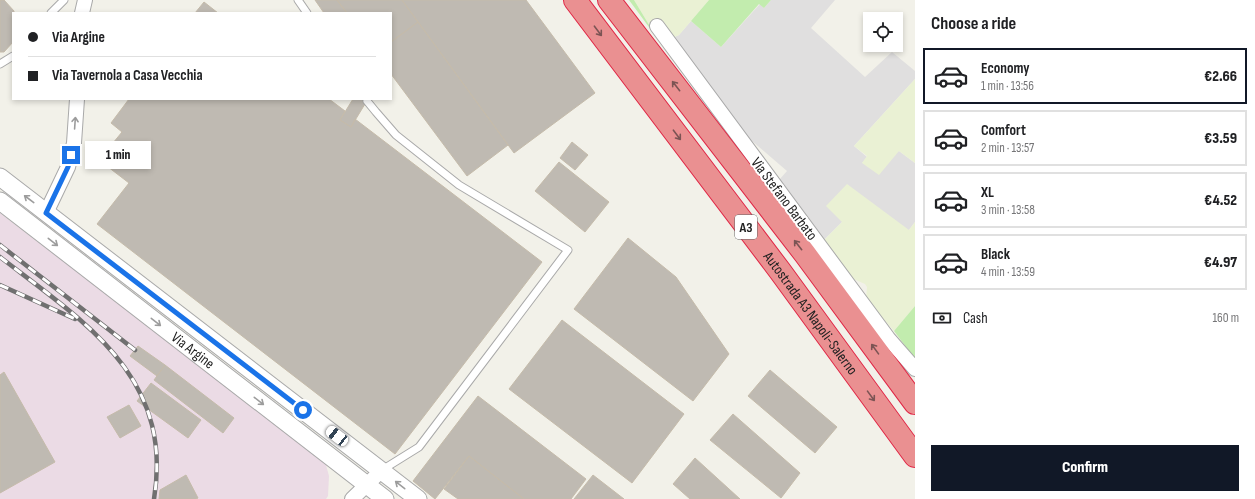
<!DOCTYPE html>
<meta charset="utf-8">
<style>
body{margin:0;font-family:"Sofia Sans Condensed",sans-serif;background:#f2f2f2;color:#202124;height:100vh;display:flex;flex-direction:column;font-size:15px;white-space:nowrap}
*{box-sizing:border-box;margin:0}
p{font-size:13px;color:#757577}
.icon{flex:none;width:22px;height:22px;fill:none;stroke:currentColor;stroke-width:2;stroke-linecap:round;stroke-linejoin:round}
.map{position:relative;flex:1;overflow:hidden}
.details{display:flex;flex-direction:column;background:#fff;width:340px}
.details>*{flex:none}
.top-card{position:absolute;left:12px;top:12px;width:380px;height:88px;border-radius:0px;box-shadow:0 2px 6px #0003;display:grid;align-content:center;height:88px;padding:0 16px;background:#fff}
.controls{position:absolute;left:863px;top:12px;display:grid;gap:8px}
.controls a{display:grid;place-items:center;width:40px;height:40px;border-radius:0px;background:#fff;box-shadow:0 2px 6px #0003;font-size:20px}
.end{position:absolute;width:18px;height:18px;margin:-9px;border:5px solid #1a73e8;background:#fff;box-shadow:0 0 0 2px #fff}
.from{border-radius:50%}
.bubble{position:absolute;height:28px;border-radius:0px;background:#fff;box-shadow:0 2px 6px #0003;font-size:13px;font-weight:800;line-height:28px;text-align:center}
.car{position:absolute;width:12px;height:24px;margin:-12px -6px;border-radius:5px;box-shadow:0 0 3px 1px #0007;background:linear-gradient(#fff 24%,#345 0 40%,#fff 0 76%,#345 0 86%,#fff 0)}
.top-card b{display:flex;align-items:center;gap:14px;height:38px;font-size:15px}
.top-card b+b{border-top:1px solid #e0e0e0}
.top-card i{width:10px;height:10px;background:#202124}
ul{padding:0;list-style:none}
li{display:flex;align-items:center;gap:12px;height:56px;margin:0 8px 6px;padding:0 8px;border:2px solid #e0e0e0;border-radius:0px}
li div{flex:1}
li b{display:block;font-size:15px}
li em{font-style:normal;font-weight:800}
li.active{border-color:#111827}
li>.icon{width:36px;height:36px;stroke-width:1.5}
h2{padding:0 16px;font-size:18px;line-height:48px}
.pay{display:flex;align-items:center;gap:10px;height:44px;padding:0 16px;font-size:15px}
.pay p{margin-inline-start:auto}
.primary-button{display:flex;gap:8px;margin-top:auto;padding:8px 16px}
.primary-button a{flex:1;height:46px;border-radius:0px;background:#111827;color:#fff;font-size:16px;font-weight:800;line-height:46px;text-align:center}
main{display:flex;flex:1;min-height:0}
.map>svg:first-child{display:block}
.residential{fill:#e0dfdf}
.industrial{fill:#ebdbe5}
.farmland{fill:#eaf1d4}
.grass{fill:#c2ecae}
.building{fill:#bfbab2;stroke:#c5bbaa}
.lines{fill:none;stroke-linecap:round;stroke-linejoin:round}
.service-casing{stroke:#a9a9a9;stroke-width:9}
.minor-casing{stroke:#a9a9a9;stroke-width:16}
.tertiary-casing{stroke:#a9a9a9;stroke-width:19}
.motorway-casing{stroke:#e02645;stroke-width:24}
.service{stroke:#fff;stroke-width:7}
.minor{stroke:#fff;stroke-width:14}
.tertiary{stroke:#fff;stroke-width:17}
.motorway{stroke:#ea9091;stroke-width:22}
.rail-casing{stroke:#707070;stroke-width:4.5}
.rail{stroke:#fff;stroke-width:3;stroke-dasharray:9;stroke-linecap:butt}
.oneway{stroke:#7c5454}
.oneway2{stroke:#9c9c9c}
.route{stroke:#1a73e8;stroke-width:5}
.labels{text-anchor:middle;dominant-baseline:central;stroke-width:4;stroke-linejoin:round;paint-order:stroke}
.shield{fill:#fff;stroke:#646464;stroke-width:1}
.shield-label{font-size:14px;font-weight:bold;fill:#222}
.street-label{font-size:15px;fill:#222;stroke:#fff}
</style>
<main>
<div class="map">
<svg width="915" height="499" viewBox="0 0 915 499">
<rect width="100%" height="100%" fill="#f2f1e9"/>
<path class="residential" d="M771,0H835L811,28L865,77L892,52L915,71V79L854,146L867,157L862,163L899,151L915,163V222L909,230L842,222L824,240L779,180L787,171L745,135L668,40L679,35L691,21L721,47L760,4L764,8Z"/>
<path class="industrial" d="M0,213L310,449L326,465L329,476L328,496L326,499H0Z"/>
<path class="farmland" d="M634,0H709L679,35L668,40L657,38Z
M915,79V163L899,151L879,175L862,163L867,156L854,146Z
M847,184L909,230L915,222V306L894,331L866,299L867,287L865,284L851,278L824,240L842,222L826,206Z"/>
<path class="grass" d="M629,0H634L657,38Z
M709,0H771L764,8L759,4L721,47L691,21Z
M915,306V359L894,331Z"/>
<path class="building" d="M0,0H4L14,11V13L13,42L4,52H0Z
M315,0H337L347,13H324Z
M337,0H402L418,22L391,42V13H347Z
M402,0H526L595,93L514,153Z
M204,2L218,13H195Z
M418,22L508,145L467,176L391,74V42Z
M129,99H329L345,111L340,120L351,127L355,119L542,262L395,454L97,224L129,183L99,160L122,132L111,123Z
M353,99H368L351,127L340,120Z
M572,142L588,155L575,170L560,158Z
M559,162L609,202L585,232L535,191Z
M628,238L676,277L729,354L693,401L574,309Z
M562,320L684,414L632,483L509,389Z
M138,346L165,365L157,376L130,356Z
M165,365L234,418L223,433L154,380Z
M770,370L837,427L815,453L748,396Z
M4,372L55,462L0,493V375Z
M151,383L201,420L188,438L137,401Z
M478,396L586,479L571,499H524L469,456L435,499L413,481Z
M129,405L141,426L120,438L107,417Z
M733,414L800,473L781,498L710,440Z
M469,456L524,499H458L444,489Z
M695,458L740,499H690L673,484Z
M186,475L198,498L196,499H159L160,490Z
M593,475L624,499H574Z"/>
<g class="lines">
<defs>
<path id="service" d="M298,0L307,13
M51,13L64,0
M0,64L13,56
M367,101L376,112L396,135L459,185L568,250L419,447L382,470"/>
<path id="minor" d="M82,13L85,0
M657,26L888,338L915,369
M46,213L68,167L74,143L77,99
M352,499L381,471"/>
<g id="tertiary">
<path d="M0,177L418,499"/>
<path id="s1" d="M0,201L385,499"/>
</g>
<g id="motorway">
<path id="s2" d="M575,0L780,271L915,456"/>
<path d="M609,0L805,254L915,403"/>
</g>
</defs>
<use href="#service" class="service-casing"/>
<use href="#minor" class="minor-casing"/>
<use href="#tertiary" class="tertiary-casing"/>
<use href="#motorway" class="motorway-casing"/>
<use href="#service" class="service"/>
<use href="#minor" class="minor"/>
<use href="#tertiary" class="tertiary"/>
<use href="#motorway" class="motorway"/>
<defs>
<path id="rail" d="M0,245L135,350
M0,257C84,322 174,376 154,499
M0,285L75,319"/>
</defs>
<use href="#rail" class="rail-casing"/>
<use href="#rail" class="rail"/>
</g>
<defs><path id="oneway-shaft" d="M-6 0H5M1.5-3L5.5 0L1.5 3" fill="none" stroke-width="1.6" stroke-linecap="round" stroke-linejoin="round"/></defs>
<g class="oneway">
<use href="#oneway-shaft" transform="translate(598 31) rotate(53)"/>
<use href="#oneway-shaft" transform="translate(676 86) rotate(-128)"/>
<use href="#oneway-shaft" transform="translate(677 135) rotate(53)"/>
<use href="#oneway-shaft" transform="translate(798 245) rotate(-128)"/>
<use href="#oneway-shaft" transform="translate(875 349) rotate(-126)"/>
<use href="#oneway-shaft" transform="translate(871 396) rotate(54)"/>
</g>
<g class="oneway2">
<use href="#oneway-shaft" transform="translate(75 123) rotate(-86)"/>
<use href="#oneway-shaft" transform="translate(29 199) rotate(-143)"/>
<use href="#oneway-shaft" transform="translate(53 242) rotate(38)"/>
<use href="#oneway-shaft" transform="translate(156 322) rotate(38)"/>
<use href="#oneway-shaft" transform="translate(259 401) rotate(38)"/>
<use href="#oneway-shaft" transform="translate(400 485) rotate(-142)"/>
</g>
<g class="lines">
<path class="route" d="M71,155L68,167L46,213L303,410"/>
</g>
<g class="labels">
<rect class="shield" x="735" y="215" width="22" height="24" rx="3"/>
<g class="shield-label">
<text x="746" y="227">A3</text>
</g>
<g class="street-label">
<text transform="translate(784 199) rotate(53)">Via Stefano Barbato</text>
<text stroke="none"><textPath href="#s2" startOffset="392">Autostrada A3 Napoli-Salerno</textPath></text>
<text stroke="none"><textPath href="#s1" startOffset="244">Via Argine</textPath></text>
</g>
</g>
</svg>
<div class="controls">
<a><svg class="icon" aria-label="locate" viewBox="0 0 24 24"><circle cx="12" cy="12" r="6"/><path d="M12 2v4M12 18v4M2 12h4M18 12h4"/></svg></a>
</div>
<i class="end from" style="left:303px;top:410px"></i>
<i class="end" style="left:71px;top:155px"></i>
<div class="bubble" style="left:85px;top:141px;width:66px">1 min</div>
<i class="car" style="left:337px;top:436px;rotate:308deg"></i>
<div class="top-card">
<b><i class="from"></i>Via Argine</b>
<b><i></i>Via Tavernola a Casa Vecchia</b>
</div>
</div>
<section class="details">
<h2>Choose a ride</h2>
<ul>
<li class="active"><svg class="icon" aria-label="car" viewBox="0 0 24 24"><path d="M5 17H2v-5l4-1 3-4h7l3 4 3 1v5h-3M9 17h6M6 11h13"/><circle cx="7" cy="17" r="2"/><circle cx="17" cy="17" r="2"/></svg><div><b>Economy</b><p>1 min · 13:56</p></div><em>€2.66</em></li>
<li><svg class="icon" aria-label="car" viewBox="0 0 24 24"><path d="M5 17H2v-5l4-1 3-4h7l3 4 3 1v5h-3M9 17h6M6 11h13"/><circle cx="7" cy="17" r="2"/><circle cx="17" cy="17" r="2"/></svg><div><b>Comfort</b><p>2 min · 13:57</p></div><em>€3.59</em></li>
<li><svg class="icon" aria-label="car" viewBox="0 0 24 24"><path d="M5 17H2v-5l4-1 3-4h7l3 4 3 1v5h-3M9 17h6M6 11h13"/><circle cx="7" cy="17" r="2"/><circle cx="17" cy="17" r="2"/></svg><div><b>XL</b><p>3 min · 13:58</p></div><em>€4.52</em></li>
<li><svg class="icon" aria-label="car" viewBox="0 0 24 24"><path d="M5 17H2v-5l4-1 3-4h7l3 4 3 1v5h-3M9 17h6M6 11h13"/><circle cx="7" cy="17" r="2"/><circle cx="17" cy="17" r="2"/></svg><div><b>Black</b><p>4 min · 13:59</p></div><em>€4.97</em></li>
</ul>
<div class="pay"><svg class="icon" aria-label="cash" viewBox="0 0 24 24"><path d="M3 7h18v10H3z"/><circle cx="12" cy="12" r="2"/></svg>Cash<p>160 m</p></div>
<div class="primary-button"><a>Confirm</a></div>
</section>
</main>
